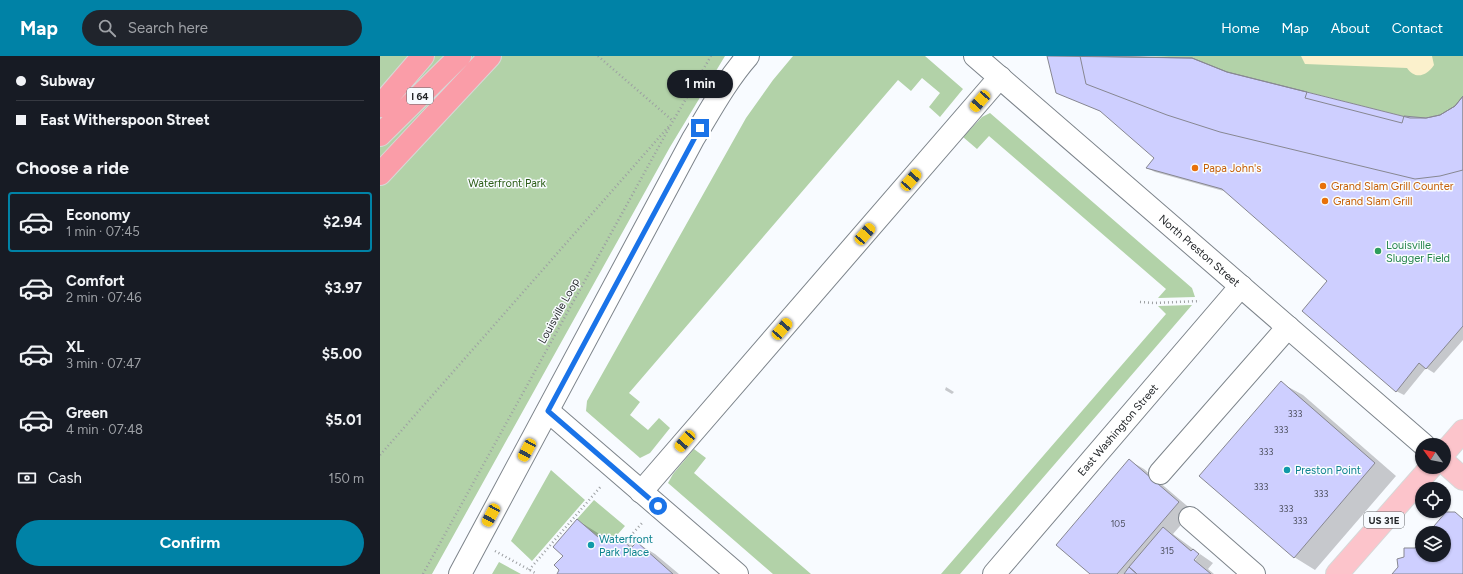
<!DOCTYPE html>
<meta charset="utf-8">
<style>
body{margin:0;font-family:Figtree,sans-serif;background:#20242c;color:#f1f3f6;height:100vh;display:flex;flex-direction:column;font-size:15px;white-space:nowrap}
*{box-sizing:border-box;margin:0}
p{font-size:13px;color:#9ea1a6}
.icon{flex:none;width:22px;height:22px;fill:none;stroke:currentColor;stroke-width:2;stroke-linecap:round;stroke-linejoin:round}
.map{position:relative;flex:1;overflow:hidden}
.panel{display:flex;flex-direction:column;background:#171b24;width:380px}
.panel>*{flex:none}
.hud{display:grid;align-content:center;height:88px;padding:0 16px;background:#171b24}
.needle{width:26px;rotate:303deg}
.tools{position:absolute;left:1035px;top:382px;display:grid;gap:8px}
.tools a{display:grid;place-items:center;width:36px;height:36px;border-radius:50%;background:#171b24;box-shadow:0 1px 3px #0004;font-size:20px}
.end{position:absolute;width:18px;height:18px;margin:-9px;border:5px solid #1a73e8;background:#fff;box-shadow:0 0 0 2px #fff}
.from{border-radius:50%}
.bubble{position:absolute;height:28px;border-radius:14px;background:#171b24;box-shadow:0 1px 3px #0004;font-size:13px;font-weight:700;line-height:28px;text-align:center}
.car{position:absolute;width:12px;height:24px;margin:-12px -6px;border-radius:5px;box-shadow:0 0 3px 1px #0007;background:linear-gradient(#f5c518 24%,#345 0 40%,#f5c518 0 76%,#345 0 86%,#f5c518 0)}
.hud b{display:flex;align-items:center;gap:14px;height:38px;font-size:15px}
.hud b+b{border-top:1px solid #363941}
.hud i{width:10px;height:10px;background:#f1f3f6}
ul{padding:0;list-style:none}
li{display:flex;align-items:center;gap:12px;height:60px;margin:0 8px 6px;padding:0 8px;border:2px solid transparent;border-radius:4px}
li div{flex:1}
li b{display:block;font-size:15px}
li em{font-style:normal;font-weight:700}
li.current{border-color:#0082a6}
li>.icon{width:36px;height:36px;stroke-width:1.5}
h2{padding:0 16px;font-size:18px;line-height:48px}
.pay{display:flex;align-items:center;gap:10px;height:44px;padding:0 16px;font-size:15px}
.pay p{margin-inline-start:auto}
.cta{display:flex;gap:8px;margin-top:auto;padding:8px 16px}
.cta a{flex:1;height:46px;border-radius:24px;background:#0082a6;color:#fff;font-size:16px;font-weight:700;line-height:46px;text-align:center}
header{display:flex;align-items:center;gap:24px;box-sizing:border-box;height:56px;padding:0 20px;background:#0082a6;color:#fff}
header strong{font-size:19px}
nav{display:flex;gap:22px;margin-inline-start:auto;font-size:14px}
.search{width:280px;height:36px;background:#20242c;display:flex;align-items:center;gap:10px;box-sizing:border-box;padding:0 14px;border-radius:22px;color:#9ea1a6;font-size:15px}
main{display:flex;flex:1;min-height:0}
.map>svg:first-child{display:block}
.green{fill:#b2d2a8}
.sand{fill:#fbf1cc}
.shadow{fill:#0003}
.building{fill:#cecfff;stroke:#878791}
.lines{fill:none;stroke-linecap:round;stroke-linejoin:round}
.minor-casing{stroke:#7d848b;stroke-width:24}
.major-casing{stroke:#d7d8d8;stroke-width:24}
.highway-casing{stroke:#d7d8d8;stroke-width:24}
.path{stroke:#9c9fa2;stroke-width:2.5;stroke-dasharray:1 3;stroke-linecap:butt}
.minor{stroke:#fff;stroke-width:22}
.major{stroke:#fcc4cb;stroke-width:22}
.highway{stroke:#fa9da8;stroke-width:22}
.route{stroke:#1a73e8;stroke-width:5}
.food-dot{fill:#e8710a;stroke:#f8fbff;stroke-width:1.5}
.leisure-dot{fill:#2e9e5b;stroke:#f8fbff;stroke-width:1.5}
.culture-dot{fill:#0f9aa8;stroke:#f8fbff;stroke-width:1.5}
.labels{text-anchor:middle;dominant-baseline:central;stroke-width:3;stroke-linejoin:round;paint-order:stroke}
.number-label{font-size:9px;fill:#4d505e}
.shield{fill:#f8fbff;stroke:#626568;stroke-width:1}
.shield-label{font-size:10px;font-weight:bold;fill:#222528}
.food-label{font-size:11px;fill:#c56008;stroke:#f8fbff;text-anchor:start}
.park-label{font-size:11px;fill:#2c5d18;stroke:#f8fbff}
.leisure-label{font-size:11px;fill:#27864d;stroke:#f8fbff;text-anchor:start}
.street-label{font-size:11px;fill:#222528;stroke:#f8fbff}
.culture-label{font-size:11px;fill:#0d838f;stroke:#f8fbff;text-anchor:start}
</style>
<header>
<strong>Map</strong>
<div class="search"><svg class="icon" aria-label="search" viewBox="0 0 24 24"><circle cx="10" cy="10" r="6"/><path d="M15 15l6 6"/></svg>Search here</div>
<nav><a>Home</a><a>Map</a><a>About</a><a>Contact</a></nav>
</header>
<main>
<section class="panel">
<div class="hud">
<b><i class="from"></i>Subway</b>
<b><i></i>East Witherspoon Street</b>
</div>
<h2>Choose a ride</h2>
<ul>
<li class="current"><svg class="icon" aria-label="car" viewBox="0 0 24 24"><path d="M5 17H2v-5l4-1 3-4h7l3 4 3 1v5h-3M9 17h6M6 11h13"/><circle cx="7" cy="17" r="2"/><circle cx="17" cy="17" r="2"/></svg><div><b>Economy</b><p>1 min · 07:45</p></div><em>$2.94</em></li>
<li><svg class="icon" aria-label="car" viewBox="0 0 24 24"><path d="M5 17H2v-5l4-1 3-4h7l3 4 3 1v5h-3M9 17h6M6 11h13"/><circle cx="7" cy="17" r="2"/><circle cx="17" cy="17" r="2"/></svg><div><b>Comfort</b><p>2 min · 07:46</p></div><em>$3.97</em></li>
<li><svg class="icon" aria-label="car" viewBox="0 0 24 24"><path d="M5 17H2v-5l4-1 3-4h7l3 4 3 1v5h-3M9 17h6M6 11h13"/><circle cx="7" cy="17" r="2"/><circle cx="17" cy="17" r="2"/></svg><div><b>XL</b><p>3 min · 07:47</p></div><em>$5.00</em></li>
<li><svg class="icon" aria-label="car" viewBox="0 0 24 24"><path d="M5 17H2v-5l4-1 3-4h7l3 4 3 1v5h-3M9 17h6M6 11h13"/><circle cx="7" cy="17" r="2"/><circle cx="17" cy="17" r="2"/></svg><div><b>Green</b><p>4 min · 07:48</p></div><em>$5.01</em></li>
</ul>
<div class="pay"><svg class="icon" aria-label="cash" viewBox="0 0 24 24"><path d="M3 7h18v10H3z"/><circle cx="12" cy="12" r="2"/></svg>Cash<p>150 m</p></div>
<div class="cta"><a>Confirm</a></div>
</section>
<div class="map">
<svg width="1083" height="518" viewBox="0 0 1083 518">
<rect width="100%" height="100%" fill="#f8fbff"/>
<path class="green" d="M0,0H345L290,91L52,518H0Z
M413,0H545L583,33L560,61L549,51L560,37L542,22L531,35L518,24L249,337L260,346L250,359L268,374L279,362L290,372L270,397L260,402L206,355L207,345L366,62L393,24Z
M766,0H1083C1083,9 1083,33 1083,41C1074,60 1048,62 1030,62L847,16L812,2Z
M610,57L812,232L815,241L778,242L786,233L609,80L597,93L583,81L602,61Z
M812,249L580,518H561L786,258L778,250Z
M314,393L326,402L314,417L431,518H393L288,427L293,418Z
M171,414L205,444L152,505L131,485Z
M214,444L245,470L230,487L221,478L218,481L197,463Z
M119,506L141,518H112Z"/>
<path class="sand" d="M921,0H1052L1054,9C1047,20 1035,24 1027,12L925,8Z"/>
<path class="shadow" d="M668,0H750L812,3L847,17L1024,61L1046,63L1060,60L1076,51L1083,42V284L1054,317L1046,312L1024,339L1016,335L949,225L847,136L775,116L767,112L775,101L724,57L677,36Z
M901,327L923,339L1016,420L935,514L914,501Z
M566,331L574,336L572,338L565,334Z
M750,405L764,413L813,455L793,478L820,498H818L810,507L812,508L820,498L833,507L828,513L834,518H712Z
M197,464L232,486L237,481L254,490L257,487L275,498L299,518H178Z"/>
<path class="building" d="M667,0L812,2L847,16L1030,62H1046L1060,59L1075,50L1083,40V270L1046,313L1039,307L1016,336L922,255L947,225L842,133L766,112L774,102L720,55L676,37Z
M700,0L812,2L847,16L927,36L925,42L1022,67L1024,60L1046,62L1060,59L1075,50L1083,40V114L1060,120L1035,123L840,76L787,59L706,28Z
M901,325L995,407L914,502L819,420Z
M749,403L799,446L737,518H710L676,489Z
M1066,456H1075L1083,463V518H1012L1018,511L1017,503L1024,501V492H1035L1042,483V499H1064V477H1048Z
M197,463L218,481L221,478L230,487L237,479L251,492L257,486L293,518H177L179,514L174,509L183,500L173,491Z
M783,471L811,495L813,493L819,498L814,504L831,518H757L749,511Z
M749,511L757,518H744Z"/>
<g class="lines">
<defs>
<g id="minor">
<path id="s1" d="M595,0L1044,389"/>
<path d="M168,355L357,518"/>
<path d="M780,417L908,271"/>
<path d="M261,436L620,21"/>
<path d="M810,462L874,518"/>
<path d="M80,518L313,83C330,55 346,25 368,0"/>
<path id="s2" d="M614,518L861,230"/>
</g>
<path id="major" d="M1064,397L1083,375
M1064,406L1083,423
M957,518L1051,411"/>
<path id="highway" d="M0,50L43,0
M0,79L80,0
M0,118L110,0"/>
</defs>
<use href="#minor" class="minor-casing"/>
<use href="#major" class="major-casing"/>
<use href="#highway" class="highway-casing"/>
<path class="path" d="M218,0L293,65
M760,246L774,247L820,245
M0,399L290,69
M245,486L263,466
M115,495L157,518
M149,514L222,429
M43,518L293,65L331,0"/>
<use href="#minor" class="minor"/>
<use href="#major" class="major"/>
<use href="#highway" class="highway"/>
</g>
<g class="lines">
<path class="route" d="M278,450L168,355L320,72"/>
</g>
<g class="food-dot">
<circle cx="815" cy="112" r="4"/>
<circle cx="943" cy="130" r="4"/>
<circle cx="945" cy="145" r="4"/>
</g>
<circle class="leisure-dot" cx="998" cy="195" r="4"/>
<g class="culture-dot">
<circle cx="907" cy="414" r="4"/>
<circle cx="211" cy="489" r="4"/>
</g>
<g class="labels">
<g class="number-label">
<text x="915" y="357">333</text>
<text x="901" y="373">333</text>
<text x="886" y="395">333</text>
<text x="881" y="430">333</text>
<text x="941" y="437">333</text>
<text x="906" y="452">333</text>
<text x="920" y="464">333</text>
<text x="738" y="467">105</text>
<text x="787" y="494">315</text>
</g>
<g class="shield">
<rect x="27" y="32" width="26" height="16" rx="3"/>
<rect x="984" y="456" width="40" height="16" rx="3"/>
</g>
<g class="shield-label">
<text x="40" y="40">I 64</text>
<text x="1004" y="464">US 31E</text>
</g>
<g class="food-label">
<text x="823" y="112">Papa John's</text>
<text x="951" y="130">Grand Slam Grill Counter</text>
<text x="953" y="145">Grand Slam Grill</text>
</g>
<g class="park-label">
<text x="127" y="127">Waterfront Park</text>
</g>
<g class="leisure-label">
<text x="1006" y="189">Louisville<tspan x="1006" dy="13">Slugger Field</tspan></text>
</g>
<g class="street-label">
<text stroke="none"><textPath href="#s1" startOffset="297">North Preston Street</textPath></text>
<text transform="translate(179 255) rotate(-61)">Louisville Loop</text>
<text stroke="none"><textPath href="#s2" startOffset="190">East Washington Street</textPath></text>
</g>
<g class="culture-label">
<text x="915" y="414">Preston Point</text>
<text x="219" y="483">Waterfront<tspan x="219" dy="13">Park Place</tspan></text>
</g>
</g>
</svg>
<div class="tools">
<a><svg class="needle" viewBox="-14 -14 28 28"><path d="M0-13l5 13h-10z" fill="#e53935"/><path d="M0 13l5-13h-10z" fill="#9ea1a6"/></svg></a>
<a><svg class="icon" aria-label="locate" viewBox="0 0 24 24"><circle cx="12" cy="12" r="6"/><path d="M12 2v4M12 18v4M2 12h4M18 12h4"/></svg></a>
<a><svg class="icon" aria-label="layers" viewBox="0 0 24 24"><path d="M12 4l9 5-9 5-9-5zM3 14l9 5 9-5"/></svg></a>
</div>
<i class="end from" style="left:278px;top:450px"></i>
<i class="end" style="left:320px;top:72px"></i>
<div class="bubble" style="left:287px;top:14px;width:66px">1 min</div>
<i class="car" style="left:600px;top:45px;rotate:221deg"></i>
<i class="car" style="left:531px;top:124px;rotate:41deg"></i>
<i class="car" style="left:485px;top:178px;rotate:41deg"></i>
<i class="car" style="left:402px;top:273px;rotate:41deg"></i>
<i class="car" style="left:305px;top:385px;rotate:221deg"></i>
<i class="car" style="left:147px;top:394px;rotate:208deg"></i>
<i class="car" style="left:111px;top:459px;rotate:208deg"></i>
</div>
</main>
